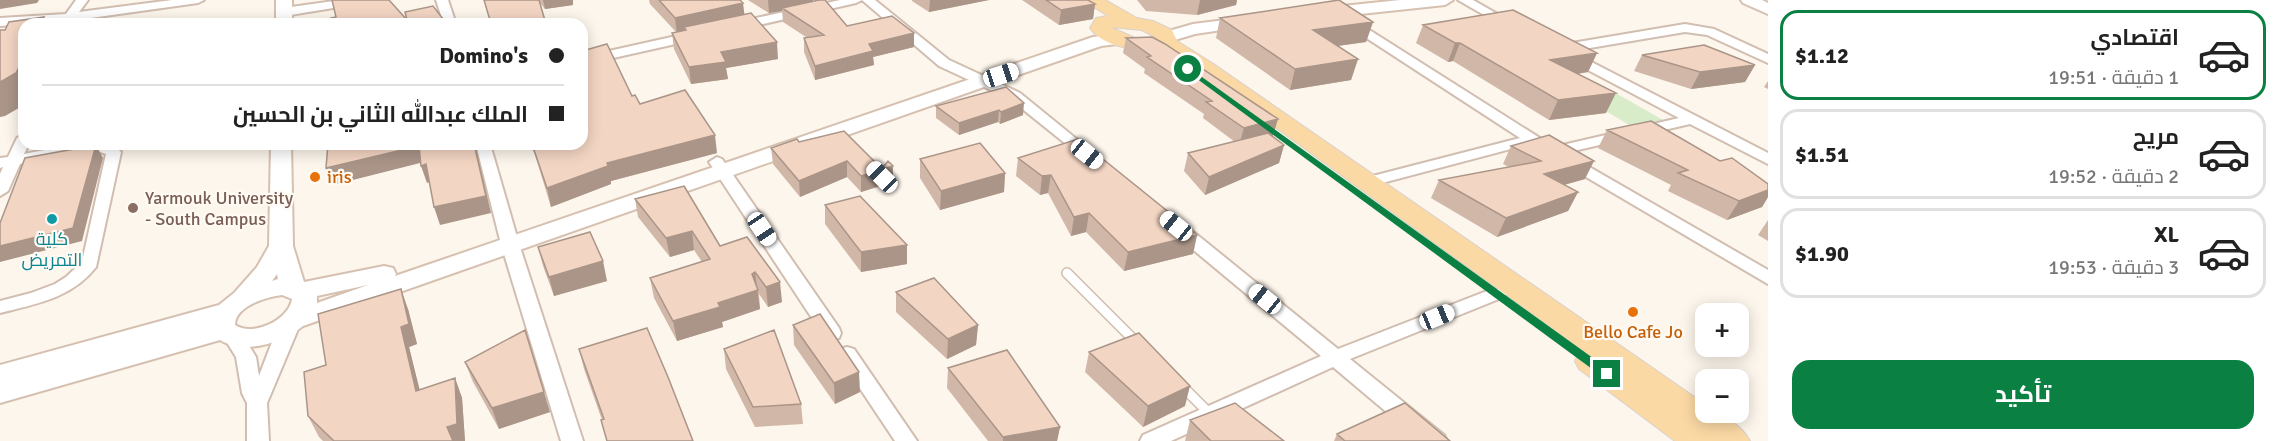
<!DOCTYPE html>
<html lang="ar">
<meta charset="utf-8">
<style>
body{margin:0;font-family:Signika,Cairo,sans-serif;background:#f2f2f2;color:#222;direction:rtl;height:100vh;display:flex;flex-direction:column;font-size:22px;white-space:nowrap}
*{box-sizing:border-box;margin:0}
p{font-size:20px;color:#767676}
.icon{flex:none;width:33px;height:33px;fill:none;stroke:currentColor;stroke-width:2;stroke-linecap:round;stroke-linejoin:round}
.map{position:relative;flex:1;overflow:hidden;direction:ltr}
.drawer{display:flex;flex-direction:column;background:#fff;width:510px}
.drawer>*{flex:none}
.banner{position:absolute;left:18px;top:18px;width:570px;height:132px;border-radius:18px;box-shadow:0 3px 15px #0003;direction:rtl;display:grid;align-content:center;height:132px;padding:0 24px;background:#fff}
.tools{position:absolute;left:1695px;top:303px;display:grid;gap:12px}
.tools a{display:grid;place-items:center;width:54px;height:54px;border-radius:12px;background:#fff;box-shadow:0 3px 15px #0003;font-size:30px}
.end{position:absolute;width:27px;height:27px;margin:-14px;border:8px solid #0b8043;background:#fff;box-shadow:0 0 0 3px #fff}
.from{border-radius:50%}
.car{position:absolute;width:18px;height:36px;margin:-18px -9px;border-radius:8px;box-shadow:0 0 4px 2px #0007;background:linear-gradient(#fff 24%,#345 0 40%,#fff 0 76%,#345 0 86%,#fff 0)}
.banner b{display:flex;align-items:center;gap:21px;height:57px;font-size:22px}
.banner b+b{border-top:2px solid #e0e0e0}
.banner i{width:15px;height:15px;background:#222}
ul{padding:10px 0 0;list-style:none}
li{display:flex;align-items:center;gap:18px;height:90px;margin:0 12px 9px;padding:0 12px;border:3px solid #e0e0e0;border-radius:18px}
li div{flex:1}
li b{display:block;font-size:22px}
li em{font-style:normal;font-weight:700}
li.active{border-color:#0b8043}
li>.icon{width:54px;height:54px;stroke-width:1.5}
.action{display:flex;gap:12px;margin-top:auto;padding:12px 24px}
.action a{flex:1;height:69px;border-radius:18px;background:#0b8043;color:#fff;font-size:24px;font-weight:700;line-height:69px;text-align:center}
main{display:flex;flex:1;min-height:0}
.map>svg:first-child{display:block}
.green{fill:#d8ecc9}
.lines{fill:none;stroke-linecap:round;stroke-linejoin:round}
.lane-casing{stroke:#d1beb0;stroke-width:12}
.street-casing{stroke:#d1beb0;stroke-width:4}
.secondary-casing{stroke:#d6c0b0;stroke-width:4}
.primary-casing{stroke:#dad1cd;stroke-width:2}
.lane{stroke:#fff;stroke-width:9}
.street{fill:#fff;fill-rule:evenodd}
.secondary{fill:#fff;fill-rule:evenodd}
.primary{fill:#fbd9a5;fill-rule:evenodd}
.wall{fill:#d1b7a8}
.shaded-wall{fill:#aa9588}
.building{fill:#f3d5c3;stroke:#aa9588;stroke-width:1.5}
.route{fill:#0b8043}
.food-dot{fill:#e8710a;stroke:#fffaf3;stroke-width:2}
.education-dot{fill:#8d6e63;stroke:#fffaf3;stroke-width:2}
.culture-dot{fill:#0f9aa8;stroke:#fffaf3;stroke-width:2}
.labels{text-anchor:middle;dominant-baseline:central;stroke-width:4.5;stroke-linejoin:round;paint-order:stroke}
.food-label{font-size:18px;fill:#c56008;stroke:#fffaf3;text-anchor:start}
.education-label{font-size:18px;fill:#785e54;stroke:#fffaf3;text-anchor:start}
.culture-label{font-size:18px;fill:#0d838f;stroke:#fffaf3}
</style>
<main>
<section class="drawer">
<ul>
<li class="active"><svg class="icon" aria-label="car" viewBox="0 0 24 24"><path d="M5 17H2v-5l4-1 3-4h7l3 4 3 1v5h-3M9 17h6M6 11h13"/><circle cx="7" cy="17" r="2"/><circle cx="17" cy="17" r="2"/></svg><div><b>اقتصادي</b><p>1 دقيقة · 19:51</p></div><em>$1.12</em></li>
<li><svg class="icon" aria-label="car" viewBox="0 0 24 24"><path d="M5 17H2v-5l4-1 3-4h7l3 4 3 1v5h-3M9 17h6M6 11h13"/><circle cx="7" cy="17" r="2"/><circle cx="17" cy="17" r="2"/></svg><div><b>مريح</b><p>2 دقيقة · 19:52</p></div><em>$1.51</em></li>
<li><svg class="icon" aria-label="car" viewBox="0 0 24 24"><path d="M5 17H2v-5l4-1 3-4h7l3 4 3 1v5h-3M9 17h6M6 11h13"/><circle cx="7" cy="17" r="2"/><circle cx="17" cy="17" r="2"/></svg><div><b>XL</b><p>3 دقيقة · 19:53</p></div><em>$1.90</em></li>
</ul>
<div class="action"><a>تأكيد</a></div>
</section>
<div class="map">
<svg width="1768" height="441" viewBox="0 0 1768 441">
<rect width="100%" height="100%" fill="#fdf6ec"/>
<path class="green" d="M1596,82L1665,121L1634,128L1566,87Z"/>
<g class="lines">
<defs>
<path id="lane" d="M1067,273L1137,343
M1181,385L1210,414"/>
<path id="street" d="M76,0H88L79,12L172,0H204L198,3L76,20L75,24H65L64,21L0,26V18L66,14Z
M341,0H370L364,3L284,16L278,12L284,8Z
M436,0H448L456,24H444Z
M840,0H862L856,3L737,30L731,26L737,22Z
M862,0H875L949,60L1020,93L1095,154L1092,157H1082L1010,99L939,66Z
M1458,0H1473L1515,24L1513,27H1505Z
M1352,19L1554,147L1679,118L1567,59L1566,56L1567,53L1572,52L1768,153V164L1690,124L1565,153L1768,270V284L1530,144L1367,187L1361,185L1359,182L1361,179L1520,138L1348,26V20Z
M1685,24L1714,29L1768,54V63L1707,35L1685,32L1560,53L1554,49L1560,45Z
M694,32L698,33L700,36L698,39L582,65V57Z
M24,134V144H29L24,154C47,150 105,133 121,152L96,267C72,298 36,304 0,313V301L31,293L55,284L66,277L82,262L106,154L97,151H87L20,164L8,191L0,196V174L3,167L0,168V158L8,157L17,138Z
M476,144H490L519,244L583,441H561L501,244Z
M717,157L722,159L839,328L841,333L839,338L832,340L825,338L709,162Z
M1179,224L1185,225L1338,349L1492,289H1504L1507,293L1504,297L1350,359L1444,435L1447,441H1421L1333,367L1171,441H1140L1143,435L1321,356L1173,233L1171,229L1173,225Z
M292,316L299,317L301,322L267,403L269,441H247V403L242,393L236,357L223,336L226,331L233,329L240,331L256,357L259,376L272,342L285,317Z
M847,347L854,349L917,441H895L837,354L840,349Z"/>
<path id="secondary" d="M276,0H292V24H276Z
M1400,0H1453L1445,5L1323,18L1315,13L1323,8Z
M1741,0H1762L1768,3V14L1743,3Z
M1249,17L1255,19L1257,22L1255,25L1195,34L1168,42L1162,41L1160,37L1162,33L1193,24Z
M1119,34L1125,35L1128,39L1125,43L1101,46L303,326C282,343 245,355 220,340L0,403V365L219,305L234,293L257,267L269,246L271,144H291L293,246L304,282L384,266L393,268L396,274L395,276L1093,37ZM277,274L278,279L272,281ZM368,285L317,303V296ZM282,295L292,299C289,320 253,337 235,325C235,306 266,297 282,295Z"/>
<path id="primary" d="M1083,0H1105L1137,18L1153,21L1172,30L1177,41L1212,63L1706,405V412C1722,412 1742,426 1750,441H1675L1579,369L1575,361L1579,353L1585,352L1198,71L1162,49C1140,53 1103,47 1090,28L1096,18L1108,16ZM1110,27L1142,30L1157,38H1135Z"/>
</defs>
<use href="#lane" class="lane-casing"/>
<use href="#street" class="street-casing"/>
<use href="#secondary" class="secondary-casing"/>
<use href="#primary" class="primary-casing"/>
<use href="#lane" class="lane"/>
<use href="#street" class="street"/>
<use href="#secondary" class="secondary"/>
<use href="#primary" class="primary"/>
</g>
<path class="wall" d="M484,0H573V5L545,9L540,3L546,24H491Z
M649,0H740L744,14L778,59L726,68L728,79L691,84L674,49L672,33L676,32L650,4Z
M748,0H813V1L847,26L914,33V47L873,57L874,65L815,80L804,52V38L806,37L783,22L782,11L769,13Z
M912,0H989L929,12L912,1Z
M1022,0H1088L1095,4L1093,19L1059,25Z
M1137,0H1237L1236,5L1197,15L1146,11Z
M1220,18L1373,22L1366,42L1337,46L1358,59L1351,80L1290,90L1216,38Z
M1423,25L1597,53L1588,72L1578,74L1606,113L1549,120L1453,61L1448,62L1416,43Z
M1126,38L1273,136H1272L1284,145L1279,163L1205,195L1184,171L1188,153L1235,142L1203,118L1204,114L1144,73L1145,69L1123,53Z
M1642,55L1755,65L1745,82L1691,89L1634,71Z
M1768,81V89L1764,87Z
M1006,87L1023,115L1000,124L998,122L959,135L936,118V106Z
M632,96L640,104L717,153L611,181V184L551,207L535,155L530,144H582Z
M1607,130L1720,161L1768,184V197L1762,207L1727,220L1668,191L1671,185L1598,148Z
M844,131L893,182L861,192L847,177L800,197L773,164L771,148Z
M1511,146L1585,179L1564,185L1578,192L1568,211L1497,237L1431,198L1439,180L1509,167L1503,164Z
M1018,158L1197,235L1193,254L1124,271L1086,232L1071,236L1048,193L1040,195L1016,176Z
M920,159L1005,173L1004,192L940,210L920,178Z
M635,199L720,246L747,237L782,302L768,307L759,294L760,309L722,322L723,327L677,341L654,298L650,278L702,262L694,250L670,257L638,217Z
M825,205L907,264L861,272L825,224Z
M1768,220V241L1758,235Z
M538,247L607,281L554,296L543,266Z
M896,292L978,325L976,345L947,359L896,312Z
M408,309L417,344L409,347L419,390L455,378L462,398L465,441H323L319,437L308,416Z
M793,325L860,392L835,404L794,345Z
M579,349L693,441H607L601,420H602L584,369Z
M724,349L801,404L803,424L755,427L726,369Z
M1089,352L1185,406L1143,427L1085,372Z
M465,362L550,412L499,429L473,382Z
M948,368L1060,427L1057,441H988L947,388Z
M1190,420L1284,441H1185Z
M1337,434L1450,441H1334Z"/>
<path class="shaded-wall" d="M0,0H39L37,3L0,9Z
M543,0H573V5L545,9Z
M768,0H813V4L782,8V11L769,13Z
M930,0H989L929,12Z
M1200,0H1237L1236,5L1197,15Z
M743,3L745,19L686,30L684,27L685,32L677,34L675,18Z
M1095,4L1093,19L1059,25L1061,10Z
M44,17L48,24H41Z
M407,21L408,24H387Z
M1373,22L1366,42L1308,50L1313,30Z
M914,33V47L873,57L874,65L815,80V66L869,44Z
M777,42L778,59L726,68L728,79L691,84L689,67L721,52Z
M1455,43H1460L1453,61L1448,62Z
M1597,53L1588,72L1542,79L1550,60Z
M24,57V105L5,116L0,117V82Z
M1358,59L1351,80L1290,90L1295,69Z
M1755,65L1745,82L1691,89L1700,72Z
M1616,93L1606,113L1549,120L1558,100Z
M1024,103L1023,115L1000,124L1001,112Z
M999,110L998,122L959,135V123Z
M1278,119L1273,136L1239,145L1244,128Z
M715,135L717,153L611,181V184L551,207L547,188L607,163Z
M474,144H475L491,213L440,225L434,207Z
M96,145L103,158L82,241L0,262V246Z
M1284,145L1279,163L1205,195L1209,177Z
M419,146L424,162L333,185L326,168Z
M847,161V177L800,197L799,181Z
M1594,161L1585,179L1535,193L1544,174Z
M426,164L432,181L427,183L421,166Z
M893,166V182L861,192V176Z
M1005,173L1004,192L940,210L941,191Z
M1051,175L1048,193L1040,195L1042,176Z
M1768,190V197L1762,207L1727,220L1739,201Z
M1578,192L1568,211L1497,237L1506,218Z
M1089,213L1086,232L1071,236L1074,217Z
M692,231L694,250L670,257L666,238Z
M1197,235L1193,254L1124,271L1128,252Z
M907,245V264L861,272V252Z
M603,261L607,281L554,296L549,277Z
M755,272L760,309L722,322L723,327L677,341L673,321L718,303Z
M780,282L782,302L768,307L766,287Z
M401,289L408,309L417,344L409,347L425,411L416,391L401,327Z
M978,325L976,345L947,359L948,339Z
M859,372L860,392L835,404L834,383Z
M455,378L462,398L465,441H453L447,427Z
M1190,386L1185,406L1143,427L1148,406Z
M544,392L550,412L499,429L492,408Z
M1060,427L1057,441H1003V437Z"/>
<path class="building" d="M332,0H389L407,20L405,12L433,6L447,24H408L407,21L387,24H334L331,18L336,17Z
M484,0H539L546,24H494L489,17Z
M659,0H740L743,3L675,18Z
M819,0H825L847,26L892,16L914,33L869,44L873,51L815,66L804,38L824,35L782,8Z
M1046,0H1088L1095,4L1061,10Z
M1339,0L1373,22L1313,30L1358,59L1295,69L1220,18Z
M1513,10L1597,53L1550,60L1616,93L1558,100L1460,43H1455L1423,25Z
M751,13L777,42L721,52L726,62L689,67L672,33L686,30L684,27Z
M44,17L41,24H24V57L16,73L0,82V30H5L9,22Z
M1152,37L1165,44L1278,119L1244,128L1206,102L1212,101L1147,57L1151,56L1126,38Z
M607,44L632,96L635,95L640,104L685,90L715,135L607,163L608,166L547,188L532,144H582V51Z
M1704,45L1755,65L1700,72L1642,55Z
M1006,87L1024,103L1001,112L999,110L959,123L936,106Z
M1651,121L1720,161L1732,158L1768,184V190L1739,201L1678,173L1688,170L1607,130Z
M844,131L878,165L884,166L888,161L893,166L861,176L847,161L799,181L771,148L797,139L799,142Z
M1268,133L1284,145L1209,177L1188,153Z
M1549,135L1594,161L1544,174L1578,192L1506,218L1439,180L1541,161L1511,146Z
M1078,139L1197,235L1128,252L1089,213L1074,217L1051,175L1042,176L1018,158Z
M980,143L1005,173L941,191L920,159Z
M328,144H474L486,196L434,207L426,164L421,166L419,146L326,168Z
M96,145L73,228L0,246V223L25,158Z
M684,186L720,246L747,237L780,282L766,287L755,272L752,274L758,290L718,303L720,307L673,321L650,278L710,259L692,231L666,238L635,199Z
M860,196L907,245L861,252L825,205Z
M590,232L603,261L549,277L538,247Z
M934,278L978,325L948,339L896,292Z
M401,289L409,324L401,327L416,391L455,378L457,424L447,427L453,441H334L308,416L304,372L326,365L318,314Z
M820,314L859,372L834,383L793,325Z
M647,328L668,377L693,441H607L601,420L604,419L579,349Z
M525,330L544,392L492,408L465,362Z
M774,330L801,404L753,407L724,349Z
M1139,333L1190,386L1148,406L1089,352Z
M1007,350L1060,427L1003,437L948,368Z
M1235,403L1284,441H1211L1190,420Z
M1405,403L1450,441H1345L1337,434Z"/>
<path class="route" d="M1188,67L1611,371V377H1603L1185,70L1184,69Z"/>
<g class="food-dot">
<circle cx="315" cy="177" r="6"/>
<circle cx="1633" cy="312" r="6"/>
</g>
<circle class="education-dot" cx="133" cy="208" r="6"/>
<circle class="culture-dot" cx="52" cy="219" r="6"/>
<g class="labels">
<g class="food-label">
<text x="327" y="177">iris</text>
<text x="1633" y="332" text-anchor="middle">Bello Cafe Jo</text>
</g>
<g class="education-label">
<text x="145" y="198">Yarmouk University<tspan x="145" dy="21">- South Campus</tspan></text>
</g>
<g class="culture-label">
<text x="52" y="239">كلية<tspan x="52" dy="21">التمريض</tspan></text>
</g>
</g>
</svg>
<div class="tools">
<a>+</a>
<a>−</a>
</div>
<i class="end from" style="left:1188px;top:69px"></i>
<i class="end" style="left:1607px;top:374px"></i>
<i class="car" style="left:1001px;top:75px;rotate:72deg"></i>
<i class="car" style="left:1087px;top:154px;rotate:129deg"></i>
<i class="car" style="left:882px;top:177px;rotate:315deg"></i>
<i class="car" style="left:1176px;top:226px;rotate:309deg"></i>
<i class="car" style="left:762px;top:229px;rotate:146deg"></i>
<i class="car" style="left:1265px;top:299px;rotate:309deg"></i>
<i class="car" style="left:1437px;top:317px;rotate:68deg"></i>
<div class="banner">
<b><i class="from"></i>Domino's</b>
<b><i></i>الملك عبدالله الثاني بن الحسين</b>
</div>
</div>
</main>
